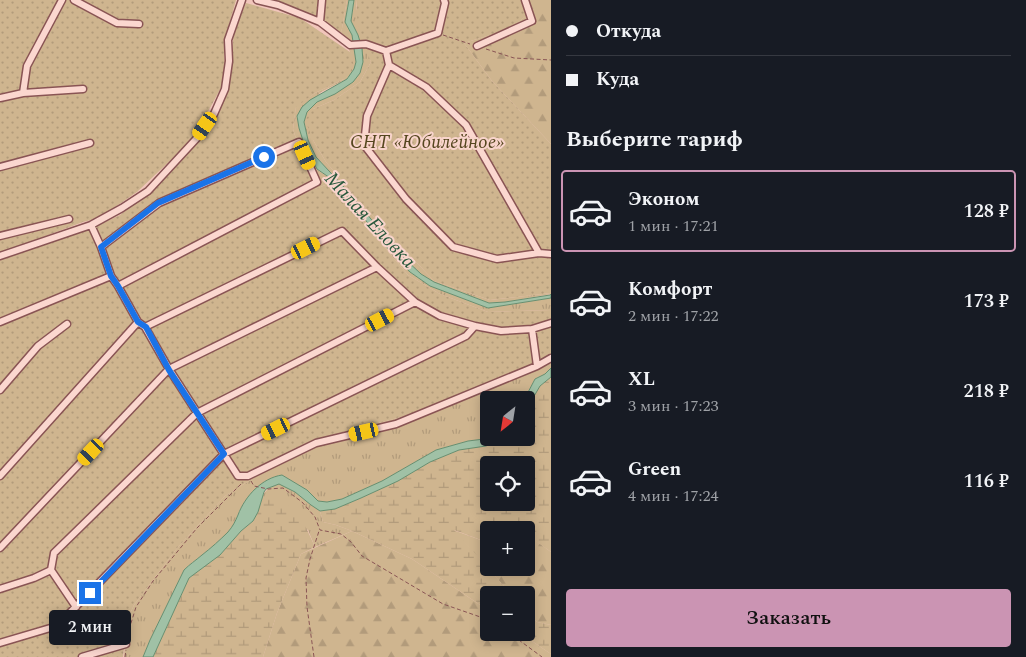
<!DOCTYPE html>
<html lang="ru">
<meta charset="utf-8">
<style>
body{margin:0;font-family:Spectral,serif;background:#20242c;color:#f1f3f6;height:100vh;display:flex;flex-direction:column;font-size:19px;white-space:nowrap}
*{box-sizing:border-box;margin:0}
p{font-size:16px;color:#9ea1a6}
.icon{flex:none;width:28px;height:28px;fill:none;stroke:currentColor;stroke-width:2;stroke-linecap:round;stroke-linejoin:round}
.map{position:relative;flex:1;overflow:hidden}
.panel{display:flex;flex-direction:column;background:#171b24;width:475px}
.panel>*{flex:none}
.hud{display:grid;align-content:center;height:110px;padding:0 15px;background:#171b24}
.needle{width:32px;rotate:210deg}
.buttons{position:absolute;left:480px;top:391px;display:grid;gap:10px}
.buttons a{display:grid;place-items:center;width:55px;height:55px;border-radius:5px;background:#171b24;box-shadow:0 2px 12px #0003;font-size:25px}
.end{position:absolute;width:22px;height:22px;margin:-11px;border:6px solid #1a73e8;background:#fff;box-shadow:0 0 0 2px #fff}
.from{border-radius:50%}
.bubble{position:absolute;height:35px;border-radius:5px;background:#171b24;box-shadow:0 2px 12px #0003;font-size:16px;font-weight:600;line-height:35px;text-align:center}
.car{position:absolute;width:15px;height:30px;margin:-15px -8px;border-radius:6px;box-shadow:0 0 4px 1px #0007;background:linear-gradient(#f5c518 24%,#345 0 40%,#f5c518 0 76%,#345 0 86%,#f5c518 0)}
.hud b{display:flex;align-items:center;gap:18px;height:48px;font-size:19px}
.hud b+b{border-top:1px solid #363941}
.hud i{width:12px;height:12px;background:#f1f3f6}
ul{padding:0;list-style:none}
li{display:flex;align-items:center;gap:15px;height:82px;margin:0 10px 8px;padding:0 5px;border:2px solid transparent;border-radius:5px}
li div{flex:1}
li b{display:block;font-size:19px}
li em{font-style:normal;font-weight:600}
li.active{border-color:#cb94b3}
li>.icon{width:45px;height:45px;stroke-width:1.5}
h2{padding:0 15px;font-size:22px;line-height:60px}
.action{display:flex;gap:10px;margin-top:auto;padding:10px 15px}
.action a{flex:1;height:58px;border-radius:5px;background:#cb94b3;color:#111;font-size:20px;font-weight:600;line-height:58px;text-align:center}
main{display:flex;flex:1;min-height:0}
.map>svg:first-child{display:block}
.grass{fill:url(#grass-tufts)}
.forest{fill:url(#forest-firs)}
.wetland{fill:url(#wetland-marsh);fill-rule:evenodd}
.garden{fill:url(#garden-dots)}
.water{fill:#a0c1a6;stroke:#678f70}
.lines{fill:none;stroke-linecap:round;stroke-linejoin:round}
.minor-casing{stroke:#895454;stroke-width:9}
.path{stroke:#895454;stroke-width:1;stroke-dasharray:4 2.5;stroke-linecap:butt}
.minor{stroke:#fbd7cf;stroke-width:6}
.route{stroke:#1a73e8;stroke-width:6}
.labels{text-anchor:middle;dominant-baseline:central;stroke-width:4;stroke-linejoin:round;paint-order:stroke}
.park-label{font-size:19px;font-style:italic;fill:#55461f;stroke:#f8d4cb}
.water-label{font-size:20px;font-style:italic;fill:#28583c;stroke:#f8d4cb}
</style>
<main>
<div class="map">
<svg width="551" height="657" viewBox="0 0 551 657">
<defs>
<pattern id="grass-tufts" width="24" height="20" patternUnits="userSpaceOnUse" patternTransform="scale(1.25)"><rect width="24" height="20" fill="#cfb58f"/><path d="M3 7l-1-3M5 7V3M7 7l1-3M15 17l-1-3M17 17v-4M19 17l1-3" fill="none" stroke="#b29b7b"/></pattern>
<pattern id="forest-firs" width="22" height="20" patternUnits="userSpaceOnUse" patternTransform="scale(1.25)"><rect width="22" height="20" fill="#cfb58f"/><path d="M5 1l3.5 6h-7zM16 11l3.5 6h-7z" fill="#b29b7b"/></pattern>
<pattern id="wetland-marsh" width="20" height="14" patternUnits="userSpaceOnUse" patternTransform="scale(1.25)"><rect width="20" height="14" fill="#cfb58f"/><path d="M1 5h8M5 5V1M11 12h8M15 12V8" fill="none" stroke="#b29b7b"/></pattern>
<pattern id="garden-dots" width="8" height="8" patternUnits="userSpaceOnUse" patternTransform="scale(1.25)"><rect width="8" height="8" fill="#cfb58f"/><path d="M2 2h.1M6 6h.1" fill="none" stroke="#b29b7b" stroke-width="1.8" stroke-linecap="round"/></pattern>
</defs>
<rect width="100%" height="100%" fill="#f1c5bb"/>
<path class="grass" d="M347,0H349L345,22L352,35L356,62L354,69L347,79L321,92L297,116L299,128L305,147L316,169L330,178L345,194L389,251L410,272L430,286L488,308L551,298V310L488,312L440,294L408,275L362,221L332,182L316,189L305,167L293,129L296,106L315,93L344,79L350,52L341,34Z
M354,0H357L356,7L371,62L360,82L334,100L313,109V140L326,162L360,202L434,281L490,300L551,293V294L505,302L489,303L434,282L421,274L404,258L343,186L316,157L308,140L304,122L307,112L317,102L335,94L360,73L358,35L351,21Z
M551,355V368L545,374L535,379L524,400H489V437L484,439L468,441L436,450L382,481L342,499L327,502L318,501L307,490L282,475L241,508C237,515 236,523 231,529C222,539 212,547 202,555C195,561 190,564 184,570L150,640L143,657H124L127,620L134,605L178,547L225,496L312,441L423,411Z
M279,483L295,492L311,505L320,511L323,522L336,525L352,531L315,547L308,530L260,502C265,490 267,489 279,483Z"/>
<path class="forest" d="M521,0H551V144L492,81L464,43L510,29L527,15Z
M453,530L489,543V568H526L527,534L551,552V625L537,622L526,611V595H512Z
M352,531L412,559L489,611V632L520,633L551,654V657H263L277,613L301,554Z"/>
<path class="wetland" d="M551,377V552L526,534V530H489V543L454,530L512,595H489V611L412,559L352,531L336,525L323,522L320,511L335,509L361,498L398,481L430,462L459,450L496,442L501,438H526V410L540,386ZM489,465H526V502H489Z
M272,496C297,507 305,524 315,547L301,554L277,613L263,657H153L189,578L220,555L241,531L253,521L258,512L260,502Z
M526,611L537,622L551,625V654L520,633L526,632Z"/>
<path class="garden" d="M0,0H236L227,32L224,56L226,70L222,86L193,139L137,192L99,218L83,222L0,253Z
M267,0H347L341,34L325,21Z
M357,0H521L527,15L510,29L464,43L492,81L551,144V293L490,300L434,281L360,202L326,162L313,140L305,120L313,109L334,100L360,82L371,62C364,42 354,22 357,0Z
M246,3L300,18L350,52L354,66L344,79L315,93L296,107L293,129L305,167L316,189L332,182L362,221L408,275L440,294L488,312L551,310V355L531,366L423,411L312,441L225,496L178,547L134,605L127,620L123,657H0V260L97,226L120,215L155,188L186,156L216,115L230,81L231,57L234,32Z"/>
<path class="water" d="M349,0H354L351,21L358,35L362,48L363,62L360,73L353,82L335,94L317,102L307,112L304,122L308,140L316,157L343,186L404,258L421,274L434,282L489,303L505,302L550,295L551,294V298L488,308L430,286L410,272L389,250L345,194L330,178L317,169L305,147L299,128L297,116L302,107L310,100L347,79L354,69L356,62L352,35L345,22Z
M551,368V377L540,386L526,410V400H524L535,379L545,374Z
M489,437L501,438L496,442L486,446L459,450L430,462L398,481L361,498L335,509L320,511L311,505L295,492L279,484L266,489L264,492L258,512L253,521L241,531L220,555L189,578L153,657H143L150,640L184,570C190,564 195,561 202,555C211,548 220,540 228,532C233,526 235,522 238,515C245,496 262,478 282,475L307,490L318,501L327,502L342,499L382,481L436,450L468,441L484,439Z"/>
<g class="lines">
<defs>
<path id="minor" d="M74,0L117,23L139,24
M257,0L278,5L320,22L350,45L366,44L386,51L438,33L445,3L444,0
M320,22L322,0
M477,46L532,21L525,0
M386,51L389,65L367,116L364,145L406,199L453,247L497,259L539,253L551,254
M389,65L426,87L466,125L539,253
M23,93L27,66L62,0
M0,98L23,93L83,89
M0,167L90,143
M91,225L101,247L111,276L118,286L138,322L145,327L169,369L238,476H248L316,443L396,424L537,366L551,358
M0,236L69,219
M101,247L159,203L299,142L317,182L118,286
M0,256L91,225L122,208L148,191L197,138L214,114L225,89L229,61L228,40L242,0
M0,322L111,276
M145,327L342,231L377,267L415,302L440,316L475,326L501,331L532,329L551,323
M532,329L537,366
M0,390L38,346L67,324
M0,476L138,322
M0,548L169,369L377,267
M0,589L34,578L51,570
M76,607L51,570L54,553L197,413L415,302
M0,643L57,626L224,454L466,336L475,326
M82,657L126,644"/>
</defs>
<use href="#minor" class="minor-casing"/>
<path class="path" d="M443,35L470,44
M486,49L514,58L551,60
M251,481L254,486L268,489L283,488L302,502L315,517L320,530L341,534L351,542L362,556L443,604L489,620
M508,632L542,657
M127,636L136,607L153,581L197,528L243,482
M125,657L126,650
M314,657L307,607L306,578L310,559L319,531"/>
<use href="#minor" class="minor"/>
</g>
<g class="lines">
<path class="route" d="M90,593L224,454L169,370L146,327L138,322L118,286L111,276L101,247L158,203L264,157"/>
</g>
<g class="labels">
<g class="park-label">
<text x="427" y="142">СНТ «Юбилейное»</text>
</g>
<g class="water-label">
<text transform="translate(370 220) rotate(47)">Малая Еловка</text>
</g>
</g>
</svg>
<div class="buttons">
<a><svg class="needle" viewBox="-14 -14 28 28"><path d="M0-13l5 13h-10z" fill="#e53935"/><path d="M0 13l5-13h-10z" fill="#9ea1a6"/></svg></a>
<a><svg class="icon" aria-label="locate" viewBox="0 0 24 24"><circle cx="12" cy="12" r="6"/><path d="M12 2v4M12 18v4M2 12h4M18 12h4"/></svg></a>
<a>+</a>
<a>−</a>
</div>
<i class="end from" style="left:264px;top:157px"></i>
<i class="end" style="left:90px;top:593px"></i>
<div class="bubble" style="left:49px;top:610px;width:82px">2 мин</div>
<i class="car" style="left:205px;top:126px;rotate:215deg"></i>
<i class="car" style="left:305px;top:155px;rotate:156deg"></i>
<i class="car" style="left:306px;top:248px;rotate:64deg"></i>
<i class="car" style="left:380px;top:320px;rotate:63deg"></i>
<i class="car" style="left:276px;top:429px;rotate:244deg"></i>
<i class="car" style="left:364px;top:432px;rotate:257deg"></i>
<i class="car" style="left:91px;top:452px;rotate:223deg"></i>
</div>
<section class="panel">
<div class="hud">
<b><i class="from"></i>Откуда</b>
<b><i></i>Куда</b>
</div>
<h2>Выберите тариф</h2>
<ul>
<li class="active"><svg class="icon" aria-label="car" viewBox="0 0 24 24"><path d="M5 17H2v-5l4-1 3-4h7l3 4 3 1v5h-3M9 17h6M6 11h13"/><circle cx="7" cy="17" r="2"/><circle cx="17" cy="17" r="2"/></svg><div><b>Эконом</b><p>1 мин · 17:21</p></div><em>128 ₽</em></li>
<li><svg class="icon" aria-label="car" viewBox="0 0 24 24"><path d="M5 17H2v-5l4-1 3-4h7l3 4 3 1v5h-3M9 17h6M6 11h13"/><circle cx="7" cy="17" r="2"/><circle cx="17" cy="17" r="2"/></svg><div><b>Комфорт</b><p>2 мин · 17:22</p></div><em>173 ₽</em></li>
<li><svg class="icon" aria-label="car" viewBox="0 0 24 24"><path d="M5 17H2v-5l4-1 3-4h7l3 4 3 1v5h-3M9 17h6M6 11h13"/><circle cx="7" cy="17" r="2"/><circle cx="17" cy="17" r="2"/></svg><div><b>XL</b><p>3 мин · 17:23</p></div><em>218 ₽</em></li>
<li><svg class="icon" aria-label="car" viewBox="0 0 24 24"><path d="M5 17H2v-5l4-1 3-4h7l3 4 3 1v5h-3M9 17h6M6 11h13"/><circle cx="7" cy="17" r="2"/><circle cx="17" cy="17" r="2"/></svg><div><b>Green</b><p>4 мин · 17:24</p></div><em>116 ₽</em></li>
</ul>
<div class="action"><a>Заказать</a></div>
</section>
</main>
